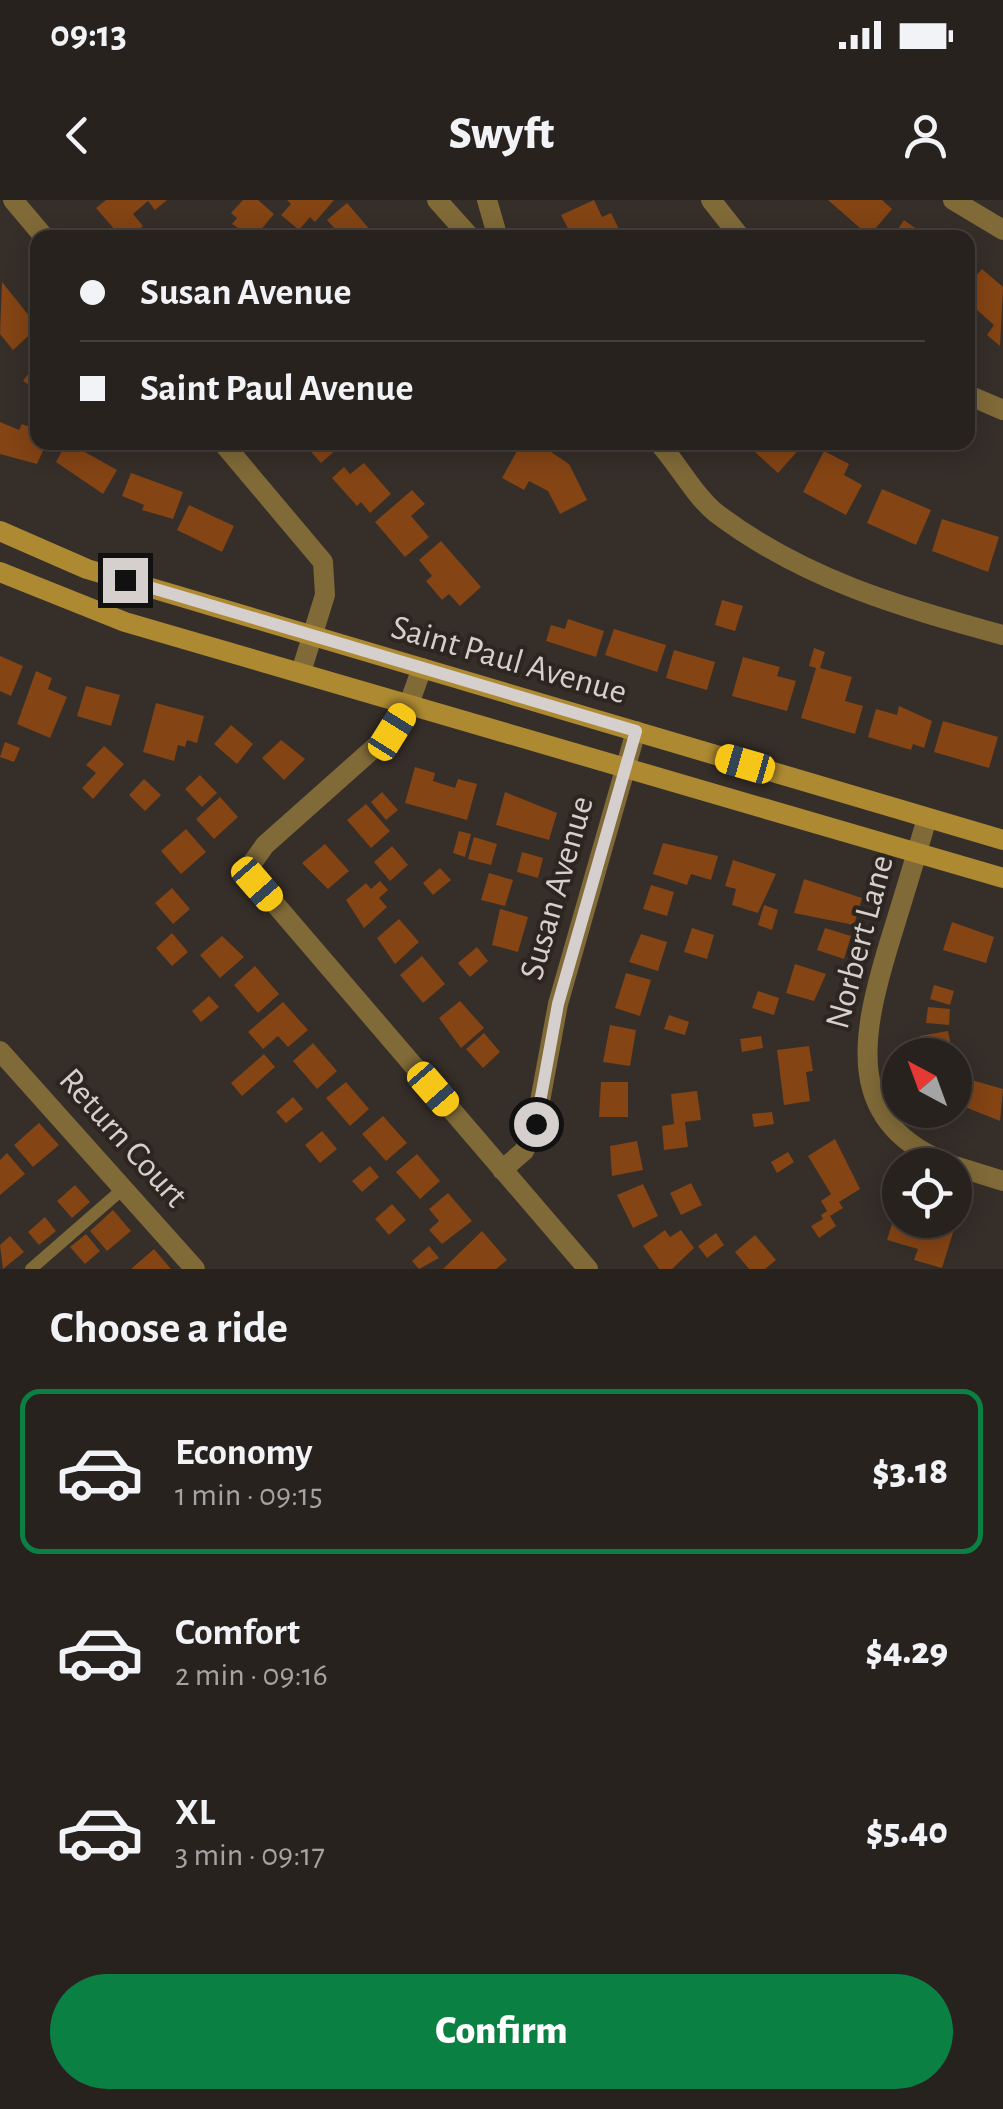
<!DOCTYPE html>
<meta charset="utf-8">
<style>
body{margin:0;font-family:"Alegreya Sans",sans-serif;background:#342f2c;color:#f1f3f6;height:100vh;display:flex;flex-direction:column;font-size:38px;white-space:nowrap}
*{box-sizing:border-box;margin:0}
p{font-size:32px;color:#a5a4a4}
.icon{flex:none;width:55px;height:55px;fill:none;stroke:currentColor;stroke-width:2;stroke-linecap:round;stroke-linejoin:round}
.map{position:relative;height:1069px;overflow:hidden}
.details{display:flex;flex-direction:column;background:#28221f;flex:1}
.details>*{flex:none}
.hud{position:absolute;left:30px;top:30px;width:945px;height:220px;border-radius:20px;box-shadow:0 5px 25px #0003,0 0 0 2px #443f3d;display:grid;align-content:center;height:220px;padding:0 50px;background:#28221f}
.needle{width:65px;rotate:319deg}
.tools{position:absolute;left:882px;top:838px;display:grid;gap:20px}
.tools a{display:grid;place-items:center;width:90px;height:90px;border-radius:50%;background:#28221f;box-shadow:0 5px 25px #0003,0 0 0 2px #443f3d;font-size:50px}
.end{position:absolute;width:45px;height:45px;margin:-22px;border:12px solid #d5d0cd;background:#111;box-shadow:0 0 0 5px #111}
.from{border-radius:50%}
.car{position:absolute;width:30px;height:60px;margin:-30px -15px;border-radius:12px;box-shadow:0 0 8px 2px #0007;background:linear-gradient(#f5c518 24%,#345 0 40%,#f5c518 0 76%,#345 0 86%,#f5c518 0)}
.hud b{display:flex;align-items:center;gap:35px;height:95px;font-size:38px}
.hud b+b{border-top:2px solid #443f3d}
.hud i{width:25px;height:25px;background:#f1f3f6}
ul{padding:0;list-style:none}
li{display:flex;align-items:center;gap:30px;height:165px;margin:0 20px 15px;padding:0 30px;border:5px solid transparent;border-radius:20px}
li div{flex:1}
li b{display:block;font-size:38px}
li em{font-style:normal;font-weight:800}
li.current{border-color:#0b8043}
li>.icon{width:90px;height:90px;stroke-width:1.5}
h2{padding:0 50px;font-size:45px;line-height:120px}
.primary-button{display:flex;gap:20px;margin-top:auto;padding:20px 50px}
.primary-button a{flex:1;height:115px;border-radius:60px;background:#0b8043;color:#fff;font-size:40px;font-weight:800;line-height:115px;text-align:center}
.status{display:flex;justify-content:space-between;align-items:center;height:70px;padding:0 50px;background:#28221f;direction:ltr}
.status svg{height:28px;fill:currentColor}
header{display:flex;justify-content:space-between;align-items:center;height:130px;padding:0 50px;background:#28221f;font-size:45px;font-weight:800}
.map>svg:first-child{display:block}
.building{fill:#844414}
.lines{fill:none;stroke-linecap:round;stroke-linejoin:round}
.lane{stroke:#806a38;stroke-width:12}
.street{stroke:#806a38;stroke-width:20}
.secondary{stroke:#ad8a32;stroke-width:20}
.route{stroke:#d5d0cd;stroke-width:12}
.labels{text-anchor:middle;dominant-baseline:central;stroke-width:8;stroke-linejoin:round;paint-order:stroke}
.street-label{font-size:35px;fill:#d5d0cd;stroke:#2c2520}
</style>
<div class="status"><b>09:13</b><svg viewBox="0 0 49 12"><path d="M0 12V9h3v3zM5 12V6h3v6zM10 12V3h3v9zM15 12V0h3v12zM26 1h20v11H26zM47 4h2v5h-2z"/></svg></div>
<header><svg class="icon" aria-label="back" viewBox="0 0 24 24"><path d="M15 5l-7 7 7 7"/></svg>Swyft<svg class="icon" aria-label="person" viewBox="0 0 24 24"><circle cx="12" cy="8" r="4"/><path d="M4 21q1-7 8-7t8 7"/></svg></header>
<div class="map">
<svg width="1003" height="1069" viewBox="0 0 1003 1069">
<rect width="100%" height="100%" fill="#362e29"/>
<path class="building" d="M106,0H167L155,10L148,1L133,14L143,26L130,38H122L96,8Z
M243,0H258L274,14L254,38L232,24L237,18L231,13Z
M287,0H334L315,22L310,17L299,30L281,15L291,4Z
M594,0L602,17L611,13L619,29L611,33L613,38H573L561,15Z
M828,0H882L892,9L869,36Z
M347,3L377,38H325L335,29L327,20Z
M904,20L929,38H892Z
M982,69L1003,87L1000,146L987,135L994,125L968,102V85Z
M2,82L38,127L13,150L0,134Z
M38,160V191L23,181Z
M0,222L19,230L22,224L38,230V242H47L37,264L0,254Z
M67,242L117,270L103,294L56,262Z
M308,242H345L321,263L305,245Z
M522,242H536L569,264L587,300L560,314L548,291L529,281L524,290L502,278Z
M744,242H800L803,245L778,273Z
M824,251L849,264L844,275L862,285L846,315L803,292Z
M364,263L391,294L370,313L361,302L357,306L332,278L344,267L350,274Z
M131,273L183,292L173,319L142,310L144,305L122,296Z
M882,289L931,310L916,345L867,323Z
M412,290L425,304L411,316L429,337L405,357L375,322Z
M189,305L234,326L222,352L177,330Z
M942,319L999,337L988,372L932,351Z
M441,341L481,387L460,406L449,394L442,400L426,381L432,376L419,360Z
M722,400L743,406L735,431L715,425Z
M568,419L604,431L596,457L546,441L551,425L565,429Z
M614,429L666,445L657,472L605,455Z
M814,448L825,452L820,468L852,477L845,501L863,506L855,534L801,518L816,468L809,466Z
M674,450L715,462L707,490L666,478Z
M0,456L23,466L11,496L0,491Z
M743,457L780,467L777,476L796,481L787,511L732,496Z
M36,471L52,478L48,489L67,497L50,538L17,524Z
M86,486L120,495L111,526L77,516Z
M156,503L204,516L197,543L187,540L185,547L178,545L174,561L143,552Z
M899,506L932,521L924,548L913,544L911,550L868,537L876,509L897,515Z
M943,521L998,537L989,568L934,552Z
M231,525L253,544L237,564L214,544Z
M281,540L305,559L284,580L262,558Z
M5,542L20,548L14,562L0,557Z
M104,546L124,564L93,599L82,588L96,573L86,565Z
M415,567L435,573L433,581L455,588L458,579L477,584L467,620L405,603Z
M200,575L217,593L202,607L185,589Z
M144,579L161,595L145,611L129,595Z
M382,592L398,610L386,620L371,602Z
M505,592L557,613L549,640L496,625Z
M220,597L238,617L214,639L196,619Z
M366,604L390,631L371,648L347,620Z
M186,629L206,652L181,674L161,651Z
M459,631L471,634L465,657L453,653Z
M474,637L497,644L491,665L468,659Z
M663,643L718,656L711,680L691,674L687,685L653,674Z
M325,644L349,671L328,689L302,663Z
M392,646L408,665L390,681L374,662Z
M522,652L543,658L538,678L517,672Z
M733,660L776,674L758,713L732,705L736,689L725,686Z
M440,668L451,680L433,695L423,683Z
M489,673L513,680L505,706L481,700Z
M804,679L862,698L854,725L794,713Z
M380,681L388,690L379,698L387,707L364,728L346,700L366,683L371,689Z
M651,685L674,692L667,716L643,709Z
M172,688L190,709L173,724L155,703Z
M764,705L778,710L772,730L758,725Z
M500,709L528,717L518,752L492,745Z
M399,719L419,742L395,764L377,738Z
M952,722L994,737L986,763L943,750Z
M692,728L714,735L707,759L684,752Z
M825,728L851,736L844,759L817,750Z
M172,733L188,752L172,766L156,748Z
M641,734L667,742L658,771L629,762Z
M222,736L244,757L220,778L200,755Z
M477,747L488,761L470,777L458,763Z
M422,756L445,784L423,803L400,775Z
M795,764L826,774L814,801L786,793Z
M255,766L279,794L258,813L234,785Z
M626,773L651,780L640,816L615,808Z
M934,785L954,791L950,805L930,799Z
M758,791L779,798L774,815L752,808Z
M209,796L219,807L201,822L192,811Z
M460,801L484,828L461,848L439,818Z
M283,802L308,830L288,847L278,836L263,849L248,832Z
M928,807L950,809L949,825L926,823Z
M669,815L689,822L685,835L664,829Z
M610,825L636,830L630,866L603,862Z
M948,831L953,855H921L920,836Z
M484,833L500,852L483,868L466,849Z
M761,836L763,848L742,852L740,839Z
M313,843L337,871L317,889L293,861Z
M809,846L813,871L806,872L810,901L784,905L777,850Z
M264,854L275,867L242,896L231,883Z
M968,879L1003,889L1000,921L955,903V880L966,885Z
M346,882L369,909L350,926L326,898Z
M601,882H628V917H599Z
M697,891L701,920L685,922L688,947L664,950L662,926L674,924L671,894Z
M293,897L303,909L286,923L276,912Z
M772,912L774,924L754,927L752,914Z
M383,916L407,943L386,961L362,934Z
M39,923L59,945L33,967L14,945Z
M322,931L337,949L320,963L305,945Z
M835,939L860,989L839,1002L843,1008L830,1016L836,1026L819,1038L811,1026L823,1019L821,1015L827,1011L821,1001L831,994L808,956Z
M637,941L643,970L612,976L610,946Z
M788,952L794,962L777,973L771,962Z
M7,953L25,974L0,995V960Z
M417,954L440,981L420,999L396,972Z
M370,966L379,977L362,992L352,981Z
M691,983L702,1005L681,1015L670,993Z
M643,984L658,1016L633,1028L617,995Z
M75,985L90,1002L72,1018L57,1001Z
M448,993L472,1021L442,1044L429,1030L439,1021L429,1009Z
M899,1001L900,1020L956,1023L942,1068L914,1060L918,1049L887,1040Z
M392,1004L406,1020L389,1035L375,1019Z
M113,1010L131,1031L107,1051L90,1031Z
M45,1017L56,1031L39,1045L28,1032Z
M665,1030L670,1037L681,1030L694,1048L672,1069H659L643,1046Z
M482,1031L507,1060L496,1069H443Z
M716,1033L724,1045L707,1058L698,1046Z
M86,1034L100,1051L85,1064L70,1047Z
M755,1035L776,1060L765,1069H749L735,1052Z
M10,1036L24,1052L3,1069L0,1045Z
M429,1046L439,1058L419,1069L412,1061Z
M154,1049L171,1069H131Z"/>
<g class="lines">
<path class="lane" d="M31,1069L125,987"/>
<path class="street" d="M13,0L45,38
M437,0L471,38
M487,0L498,38
M711,0L741,38
M953,0L1003,30
M968,195L1003,210
M222,242L323,362L325,395L301,472
M658,242C678,264 694,295 716,313C803,379 900,407 1003,435
M422,468L409,504L392,532L265,645L250,666L251,676L588,1069
M927,618C915,660 902,702 889,744C862,834 841,924 952,965
M0,851L195,1069
M955,966L1003,981
M502,970L524,951L536,923L558,804L636,531"/>
<path class="secondary" d="M0,331L87,369L1003,640
M0,372L125,422L1003,678"/>
</g>
<g class="lines">
<path class="route" d="M125,380L636,531L558,804L536,924"/>
</g>
<g class="labels">
<g class="street-label">
<text transform="translate(509 460) rotate(16)">Saint Paul Avenue</text>
<text transform="translate(557 688) rotate(-74)">Susan Avenue</text>
<text transform="translate(860 742) rotate(-75)">Norbert Lane</text>
<text transform="translate(123 938) rotate(48)">Return Court</text>
</g>
</g>
</svg>
<div class="tools">
<a><svg class="needle" viewBox="-14 -14 28 28"><path d="M0-13l5 13h-10z" fill="#e53935"/><path d="M0 13l5-13h-10z" fill="#a5a4a4"/></svg></a>
<a><svg class="icon" aria-label="locate" viewBox="0 0 24 24"><circle cx="12" cy="12" r="6"/><path d="M12 2v4M12 18v4M2 12h4M18 12h4"/></svg></a>
</div>
<i class="end from" style="left:536px;top:924px"></i>
<i class="end" style="left:125px;top:380px"></i>
<i class="car" style="left:392px;top:532px;rotate:32deg"></i>
<i class="car" style="left:745px;top:564px;rotate:286deg"></i>
<i class="car" style="left:257px;top:684px;rotate:139deg"></i>
<i class="car" style="left:433px;top:889px;rotate:139deg"></i>
<div class="hud">
<b><i class="from"></i>Susan Avenue</b>
<b><i></i>Saint Paul Avenue</b>
</div>
</div>
<section class="details">
<h2>Choose a ride</h2>
<ul>
<li class="current"><svg class="icon" aria-label="car" viewBox="0 0 24 24"><path d="M5 17H2v-5l4-1 3-4h7l3 4 3 1v5h-3M9 17h6M6 11h13"/><circle cx="7" cy="17" r="2"/><circle cx="17" cy="17" r="2"/></svg><div><b>Economy</b><p>1 min · 09:15</p></div><em>$3.18</em></li>
<li><svg class="icon" aria-label="car" viewBox="0 0 24 24"><path d="M5 17H2v-5l4-1 3-4h7l3 4 3 1v5h-3M9 17h6M6 11h13"/><circle cx="7" cy="17" r="2"/><circle cx="17" cy="17" r="2"/></svg><div><b>Comfort</b><p>2 min · 09:16</p></div><em>$4.29</em></li>
<li><svg class="icon" aria-label="car" viewBox="0 0 24 24"><path d="M5 17H2v-5l4-1 3-4h7l3 4 3 1v5h-3M9 17h6M6 11h13"/><circle cx="7" cy="17" r="2"/><circle cx="17" cy="17" r="2"/></svg><div><b>XL</b><p>3 min · 09:17</p></div><em>$5.40</em></li>
</ul>
<div class="primary-button"><a>Confirm</a></div>
</section>
